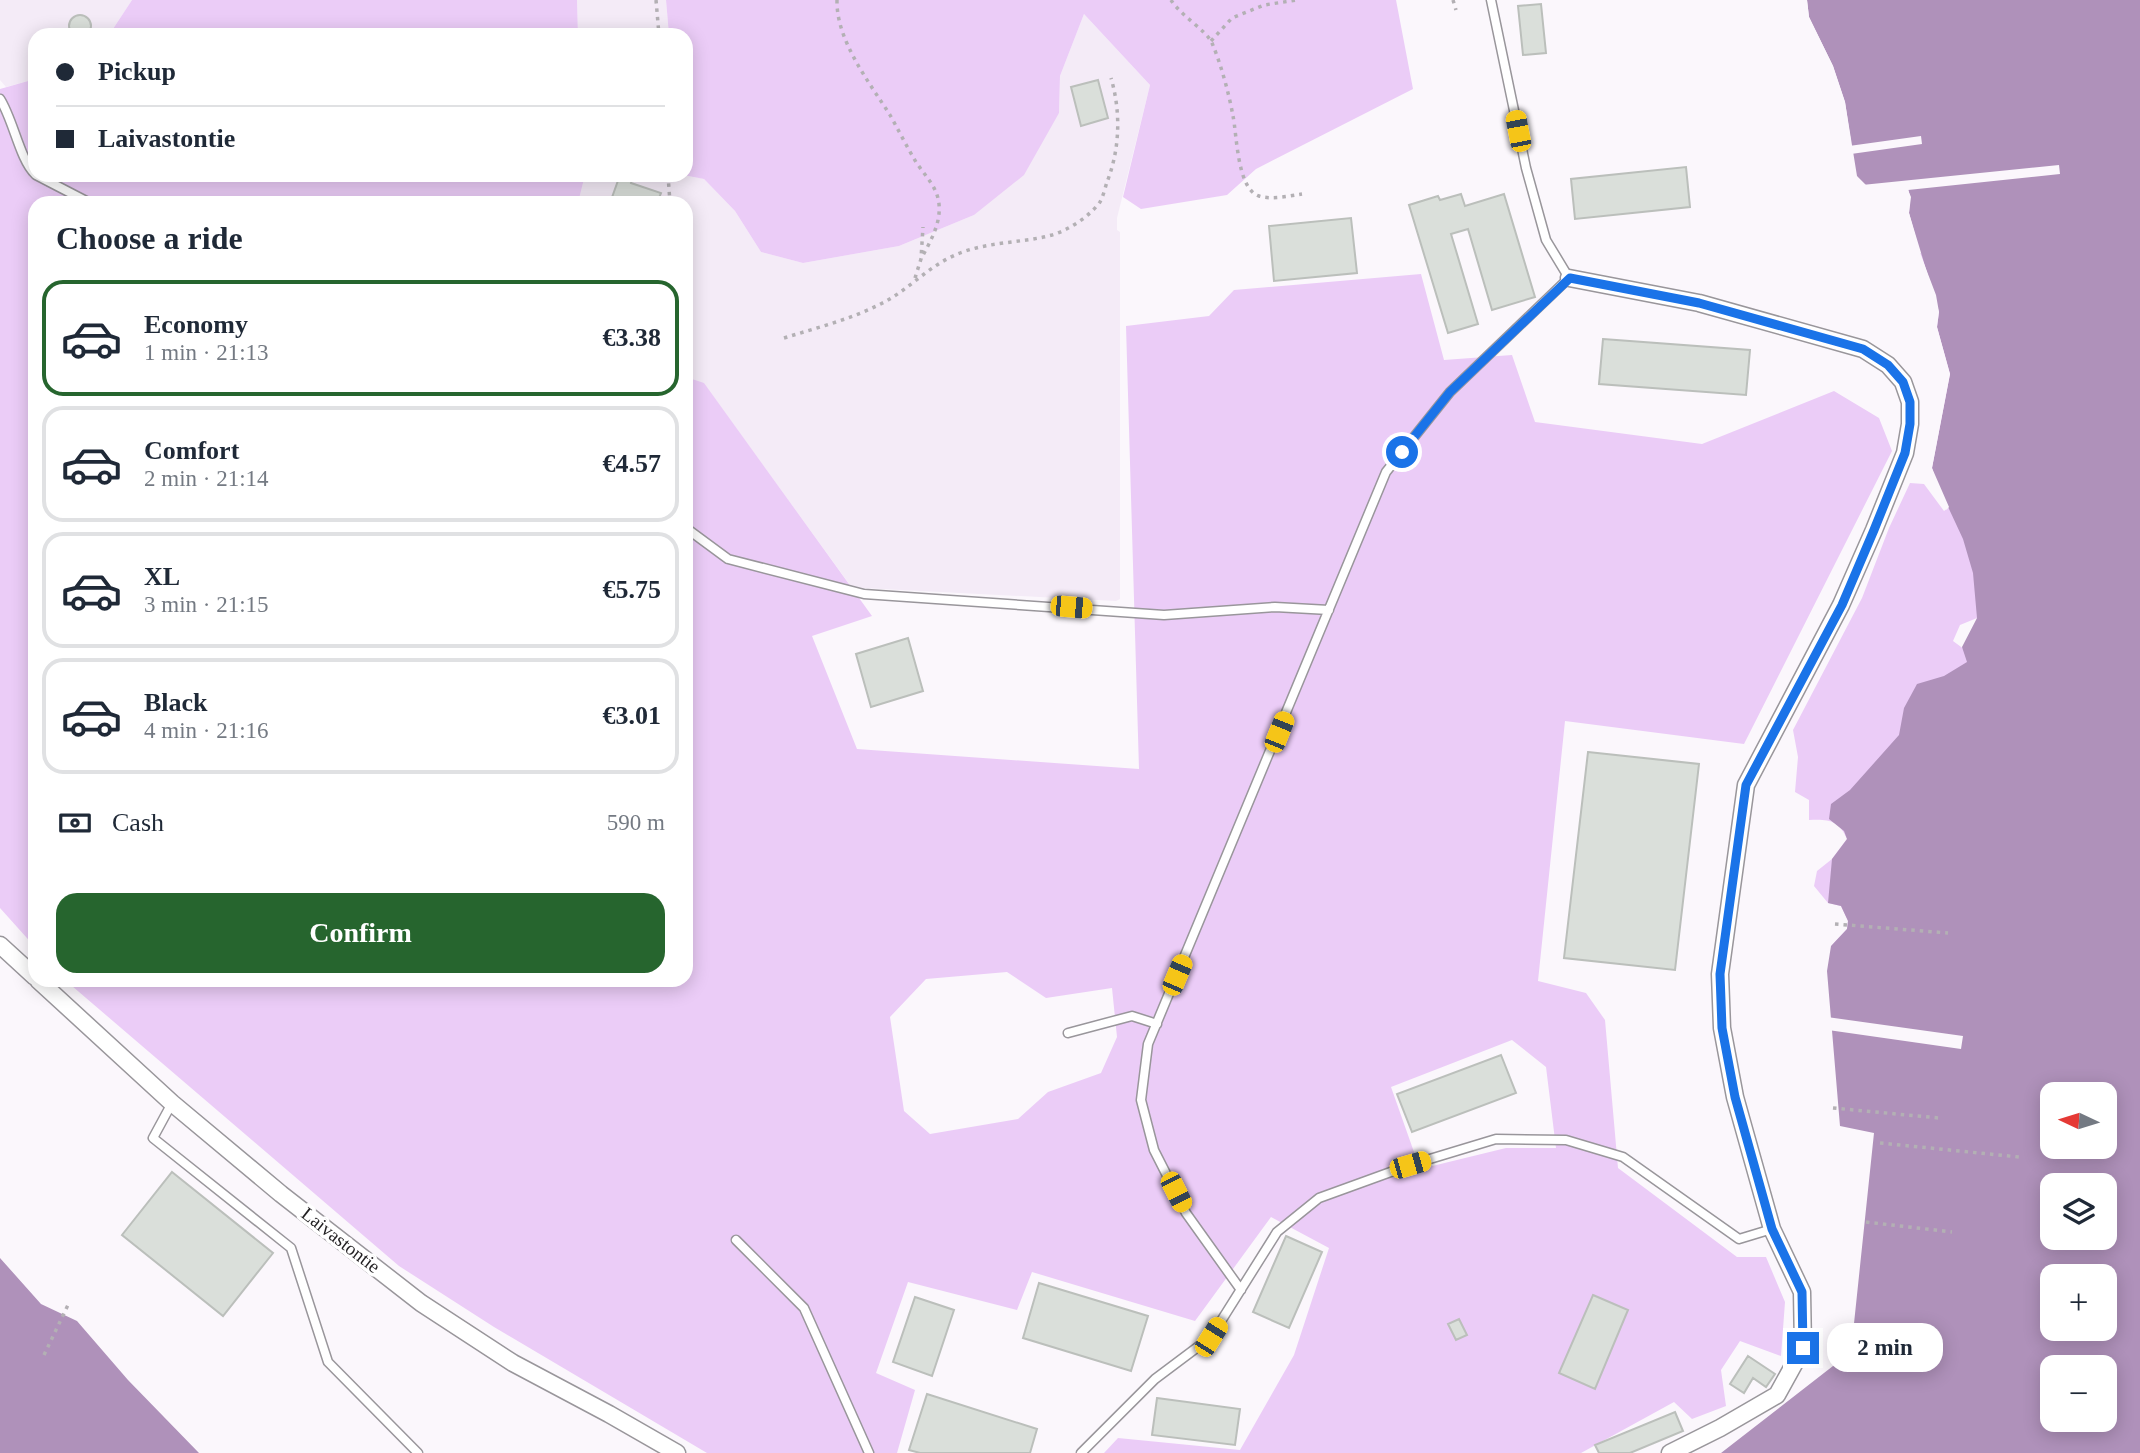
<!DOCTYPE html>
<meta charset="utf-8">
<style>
body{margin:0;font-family:Georgia,serif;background:#f2f2f3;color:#1f2937;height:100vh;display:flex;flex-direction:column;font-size:26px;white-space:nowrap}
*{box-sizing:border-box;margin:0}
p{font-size:23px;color:#747a83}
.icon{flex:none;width:38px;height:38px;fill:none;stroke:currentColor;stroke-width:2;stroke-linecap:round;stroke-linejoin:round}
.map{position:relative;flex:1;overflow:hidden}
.details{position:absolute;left:28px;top:196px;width:665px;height:791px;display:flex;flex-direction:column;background:#fff;border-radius:21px;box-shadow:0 4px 18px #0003}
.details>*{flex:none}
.top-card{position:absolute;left:28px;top:28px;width:665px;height:154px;border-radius:21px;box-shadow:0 4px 18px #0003;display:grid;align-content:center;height:154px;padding:0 28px;background:#fff}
.needle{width:46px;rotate:274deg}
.buttons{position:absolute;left:2040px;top:1082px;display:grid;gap:14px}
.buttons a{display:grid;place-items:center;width:77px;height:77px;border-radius:14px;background:#fff;box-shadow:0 4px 18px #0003;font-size:35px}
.end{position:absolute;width:32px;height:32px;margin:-16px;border:9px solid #1a73e8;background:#fff;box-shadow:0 0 0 4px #fff}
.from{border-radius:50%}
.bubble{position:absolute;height:49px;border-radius:21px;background:#fff;box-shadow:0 4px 18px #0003;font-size:23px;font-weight:600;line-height:49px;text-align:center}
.car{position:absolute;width:21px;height:42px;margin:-21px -10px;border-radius:9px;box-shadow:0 0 5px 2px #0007;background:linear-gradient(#f5c518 24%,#345 0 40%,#f5c518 0 76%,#345 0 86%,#f5c518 0)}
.top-card b{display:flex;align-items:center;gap:24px;height:66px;font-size:26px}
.top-card b+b{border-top:2px solid #e0e1e3}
.top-card i{width:18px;height:18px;background:#1f2937}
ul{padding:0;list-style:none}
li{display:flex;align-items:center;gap:21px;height:116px;margin:0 14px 10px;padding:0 14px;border:4px solid #e0e1e3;border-radius:21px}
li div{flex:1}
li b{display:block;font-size:26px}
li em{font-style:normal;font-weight:600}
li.selected{border-color:#26652e}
li>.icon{width:63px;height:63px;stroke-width:1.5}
h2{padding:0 28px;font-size:32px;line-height:84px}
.pay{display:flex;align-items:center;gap:18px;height:77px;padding:0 28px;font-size:26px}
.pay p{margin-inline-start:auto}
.button{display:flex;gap:14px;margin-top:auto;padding:14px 28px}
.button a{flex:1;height:80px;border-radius:21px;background:#26652e;color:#fff;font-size:28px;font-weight:600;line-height:80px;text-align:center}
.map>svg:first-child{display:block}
.built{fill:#f4ebf7}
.green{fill:#ebccf7;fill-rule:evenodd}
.water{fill:#af91ba;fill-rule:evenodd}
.pier{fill:#fbf7fc}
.building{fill:#dadfda;stroke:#bbbfbb;stroke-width:2}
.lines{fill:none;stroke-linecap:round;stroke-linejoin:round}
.lane-casing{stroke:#99969b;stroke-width:11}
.street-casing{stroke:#99969b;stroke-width:19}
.path{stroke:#b3b0b4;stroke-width:3.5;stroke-dasharray:3.5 5;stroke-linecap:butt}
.lane{stroke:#fff;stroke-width:8}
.street{stroke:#fff;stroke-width:16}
.route{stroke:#1a73e8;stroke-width:9}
.labels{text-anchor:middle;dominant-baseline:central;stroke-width:7;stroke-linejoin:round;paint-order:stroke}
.street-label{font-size:19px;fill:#211f21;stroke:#fff}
</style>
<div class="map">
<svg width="2140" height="1453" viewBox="0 0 2140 1453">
<rect width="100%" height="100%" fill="#fbf7fc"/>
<path class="built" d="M0,0H132L109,35H35V79L6,87L0,80Z
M577,0H666L669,35H578Z
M1084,14L1150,85L1117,218V230L1120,232V599L1116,601L863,588L850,585L704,384L686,377V203H578L585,175H683L704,179L735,211L761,252L803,263L899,246L974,215L1059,113L1060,76Z"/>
<path class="green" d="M132,0H577L578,35H109Z
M666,0H1396L1413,89L1256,169L1227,195L1141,209L1123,197L1150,85L1084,14L1060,76L1059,113L1024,175L974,215L899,246L803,263L761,252L735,211L704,179L683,175H686V35H669Z
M35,79V175H585L578,203H35V947L0,908V89Z
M1920,253L1950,259L2016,621L1977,618L1960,625L1953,641L1972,655L1873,911L1831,946L1847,929L1848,921L1841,906L1828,903L1814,886L1817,871L1832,859L1847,839C1839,820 1828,819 1809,820V800L1795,792L1798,757L1793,730L1862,598L1889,528L1910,483L1924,484L1944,511L1949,507L1932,468L1950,374L1937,327L1936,295Z
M1421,274L1444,360L1512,355L1535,422L1702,444L1834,391L1879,418L1892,451L1744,744L1565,721L1538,981L1586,993L1605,1020L1618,1168L1737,1257H1766L1785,1302L1781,1356L1740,1341L1721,1370L1726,1406L1692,1419L1674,1402L1581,1453H1104L1118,1438L1240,1450L1294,1355L1329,1248L1271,1217L1195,1321L1032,1272L1017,1310L908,1282L876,1373L915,1390L897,1453H707L494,1327L399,1266L65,980H686V377L704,383L872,616L812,636L857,749L1139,769L1126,326L1209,316L1234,290ZM1007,972L1046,998L1112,988L1117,1037L1101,1073L1048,1092L1018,1119L930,1134L904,1111L890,1017L926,979ZM1512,1040L1546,1067L1556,1148H1506L1420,1169L1391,1087Z"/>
<path class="water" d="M1807,0H2140V1453H1721L1851,1352L1874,1133L1840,1126L1827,971L1831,946L1847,929L1848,921L1841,906L1828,903L1832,859L1847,839L1844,831L1829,819L1831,804L1850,790L1899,735L1904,708L1917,684L1944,676L1967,662L1962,647L1977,618L1973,573L1963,539L1936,481L1932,468L1950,374L1937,327L1939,312L1909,213L1910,197L1908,188H1869L1857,176L1845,102L1833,66L1809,17ZM2053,1094H2105V1146H2053ZM2053,1185H2105V1237H2053ZM2053,1276H2105V1328H2053ZM2053,1367H2105V1419H2053Z
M0,1258L41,1304L77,1321L128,1380L199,1453H0Z"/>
<path class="pier" d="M1804,0H1807L1809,17L1833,66L1845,102L1851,142L1848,144L1842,103L1830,67L1806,18Z
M1921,136L1922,144L1851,154L1849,146Z
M2059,165L2060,174L1908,190L1911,197L1909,213L1920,253L1936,295L1939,312L1937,327L1950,374L1932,468L1949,507L1946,510L1933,483L1928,468L1947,374L1933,328L1936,312L1932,296L1916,254L1906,214L1907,198L1905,191L1896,189L1869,192L1862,185Z
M1827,1017L1963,1036L1961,1049L1828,1030Z"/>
<path class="building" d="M1541,4L1546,53L1523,55L1518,6Z
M69 26a11 11 0 1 1 22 0a11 11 0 1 1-22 0Z
M1098,80L1108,118L1081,126L1071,87Z
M1686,167L1690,207L1575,219L1571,179Z
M620,175L633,176L631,183L661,193L657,203H610Z
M1461,194L1465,206L1504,194L1535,297L1492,310L1468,229L1451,234L1478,324L1448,333L1409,205L1438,196L1440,200Z
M1351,218L1357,273L1274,281L1269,226Z
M1603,339L1750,350L1746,395L1599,384Z
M908,638L923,691L871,707L856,654Z
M1588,752L1699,764L1675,970L1564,958Z
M1501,1055L1516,1093L1412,1132L1397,1094Z
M172,1172L273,1253L223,1316L122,1235Z
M1286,1236L1322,1252L1289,1328L1253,1312Z
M1039,1283L1148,1316L1131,1371L1023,1338Z
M1593,1295L1628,1310L1595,1389L1559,1373Z
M915,1297L954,1310L932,1376L893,1362Z
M1459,1319L1467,1335L1456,1340L1448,1324Z
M1748,1356L1775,1374L1766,1387L1753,1378L1744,1393L1730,1384Z
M927,1394L1037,1429L1030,1453H920L909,1450Z
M1157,1398L1240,1409L1235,1445L1152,1435Z
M1675,1412L1683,1431L1630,1453H1599L1595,1445Z"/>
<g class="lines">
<defs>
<path id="lane" d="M0,99C13,119 20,160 35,174
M36,175L90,203
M686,528L728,559L864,594L1164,615L1275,607L1329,610
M1068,1033L1132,1016L1157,1024
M172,1103L153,1138L291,1248L328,1362L418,1453
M736,1240L804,1308L869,1453
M1241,1290L1186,1213L1154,1150L1141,1100L1148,1044L1386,472L1450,392L1569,278L1546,240L1526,168L1491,0
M1081,1453L1155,1379L1211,1337L1277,1232L1319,1198L1410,1165L1496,1139L1566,1140L1623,1157L1739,1239L1772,1229"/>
<path id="street" d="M1569,278L1699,303L1863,349L1888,365L1903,382L1910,402V424L1905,453L1874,530L1841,605L1746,785L1720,974L1722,1028L1735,1097L1772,1229L1802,1292L1803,1348L1777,1395L1720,1428L1670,1453
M0,945L35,977
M38,980L172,1103L281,1194L421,1303L513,1363L609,1414L677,1453"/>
</defs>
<use href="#lane" class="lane-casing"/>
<use href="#street" class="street-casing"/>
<path class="path" d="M656,0L659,35
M837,0C836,40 869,82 890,115C899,131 907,147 916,162C925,176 937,186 939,204C941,224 930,242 921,259
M1171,0C1181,16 1206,30 1212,43C1221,64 1229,94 1233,116C1237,135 1237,189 1259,196C1272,200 1288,196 1302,194
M1453,0L1456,10
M1211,41L1232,18L1264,5L1297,0
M668,175L670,203
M915,278L921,259L923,227
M784,338C819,327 856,318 888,300C909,288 927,269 949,258C981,241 1019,244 1052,235C1069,230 1090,216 1100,202C1103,197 1105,188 1107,182C1120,149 1121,112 1111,78
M1835,924L1948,933
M1833,1108L1939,1118
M1880,1143L2019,1157
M1866,1222L1952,1232
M44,1355L68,1305"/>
<use href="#lane" class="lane"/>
<use href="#street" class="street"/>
</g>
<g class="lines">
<path class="route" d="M1402,452L1450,392L1570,278L1699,303L1863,349L1888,365L1903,382L1910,402V424L1905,453L1874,530L1842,605L1746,785L1720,974L1722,1028L1735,1097L1772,1229L1802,1292L1803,1348"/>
</g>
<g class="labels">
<g class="street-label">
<text transform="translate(341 1240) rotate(38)">Laivastontie</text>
</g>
</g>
</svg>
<div class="buttons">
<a><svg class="needle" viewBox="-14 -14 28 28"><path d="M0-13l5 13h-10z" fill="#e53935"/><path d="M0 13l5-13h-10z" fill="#747a83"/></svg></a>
<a><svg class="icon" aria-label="layers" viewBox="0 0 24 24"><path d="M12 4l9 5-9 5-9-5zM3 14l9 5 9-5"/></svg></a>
<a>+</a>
<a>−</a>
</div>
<i class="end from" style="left:1402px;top:452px"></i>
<i class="end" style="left:1803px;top:1348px"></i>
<div class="bubble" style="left:1827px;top:1323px;width:116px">2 min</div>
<i class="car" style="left:1518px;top:131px;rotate:349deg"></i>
<i class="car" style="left:1071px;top:607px;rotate:95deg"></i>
<i class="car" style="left:1279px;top:732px;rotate:22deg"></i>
<i class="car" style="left:1177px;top:975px;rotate:23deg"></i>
<i class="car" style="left:1410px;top:1165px;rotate:74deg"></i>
<i class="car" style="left:1176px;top:1192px;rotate:153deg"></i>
<i class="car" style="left:1211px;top:1337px;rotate:32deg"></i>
<div class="top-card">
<b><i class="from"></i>Pickup</b>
<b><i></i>Laivastontie</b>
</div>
<section class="details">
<h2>Choose a ride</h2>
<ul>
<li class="selected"><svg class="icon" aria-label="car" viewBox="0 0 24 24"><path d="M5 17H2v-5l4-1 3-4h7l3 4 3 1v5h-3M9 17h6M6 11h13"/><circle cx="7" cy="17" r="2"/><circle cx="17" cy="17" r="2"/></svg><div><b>Economy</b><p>1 min · 21:13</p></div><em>€3.38</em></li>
<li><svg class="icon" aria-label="car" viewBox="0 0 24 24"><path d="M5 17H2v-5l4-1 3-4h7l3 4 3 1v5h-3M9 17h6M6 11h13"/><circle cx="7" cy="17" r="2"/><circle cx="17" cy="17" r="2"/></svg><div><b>Comfort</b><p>2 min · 21:14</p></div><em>€4.57</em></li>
<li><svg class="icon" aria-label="car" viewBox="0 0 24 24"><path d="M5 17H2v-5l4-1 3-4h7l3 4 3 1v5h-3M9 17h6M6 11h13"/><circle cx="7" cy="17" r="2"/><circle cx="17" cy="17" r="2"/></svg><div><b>XL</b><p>3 min · 21:15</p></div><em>€5.75</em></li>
<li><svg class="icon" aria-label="car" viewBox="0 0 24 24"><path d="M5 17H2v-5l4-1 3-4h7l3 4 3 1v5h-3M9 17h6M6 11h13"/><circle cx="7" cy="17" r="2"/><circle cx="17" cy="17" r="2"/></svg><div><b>Black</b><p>4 min · 21:16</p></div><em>€3.01</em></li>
</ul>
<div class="pay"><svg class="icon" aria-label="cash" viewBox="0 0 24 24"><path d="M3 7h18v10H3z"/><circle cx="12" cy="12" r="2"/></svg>Cash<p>590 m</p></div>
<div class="button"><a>Confirm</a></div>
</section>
</div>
